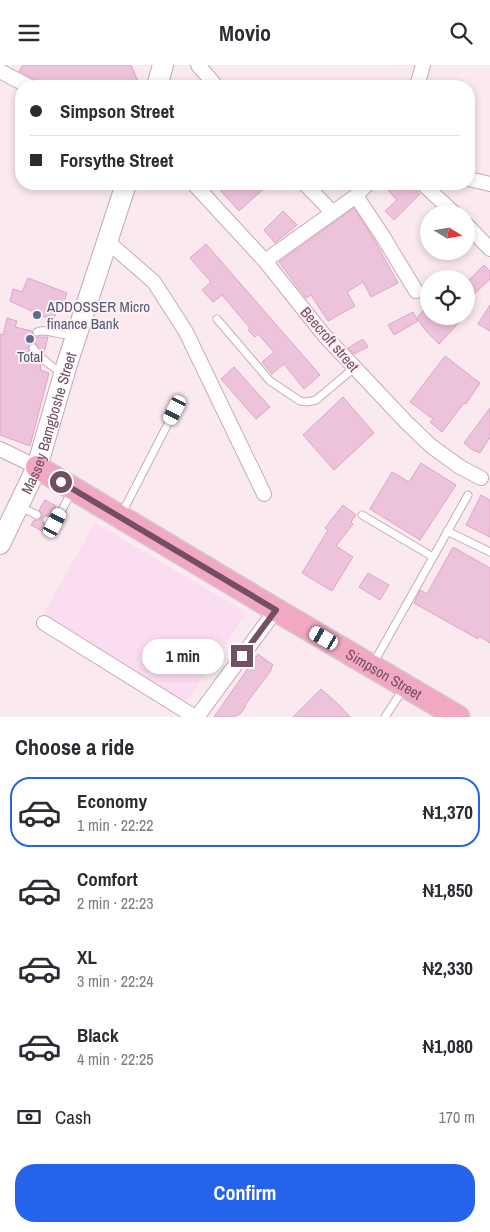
<!DOCTYPE html>
<meta charset="utf-8">
<style>
body{margin:0;font-family:"Archivo Narrow",sans-serif;background:#f2f2f3;color:#2b2b33;height:100vh;display:flex;flex-direction:column;font-size:19px;white-space:nowrap}
*{box-sizing:border-box;margin:0}
p{font-size:16px;color:#7c7c81}
.icon{flex:none;width:28px;height:28px;fill:none;stroke:currentColor;stroke-width:2;stroke-linecap:round;stroke-linejoin:round}
.map{position:relative;height:652px;overflow:hidden}
.details{display:flex;flex-direction:column;background:#fff;flex:1}
.details>*{flex:none}
.guide{position:absolute;left:15px;top:15px;width:460px;height:110px;border-radius:20px;box-shadow:0 2px 8px #0003;display:grid;align-content:center;height:110px;padding:0 15px;background:#fff}
.needle{width:32px;rotate:101deg}
.buttons{position:absolute;left:420px;top:140px;display:grid;gap:10px}
.buttons a{display:grid;place-items:center;width:55px;height:55px;border-radius:50%;background:#fff;box-shadow:0 2px 8px #0003;font-size:25px}
.end{position:absolute;width:22px;height:22px;margin:-11px;border:6px solid #724f65;background:#fff;box-shadow:0 0 0 2px #fff}
.from{border-radius:50%}
.bubble{position:absolute;height:35px;border-radius:18px;background:#fff;box-shadow:0 2px 8px #0003;font-size:16px;font-weight:700;line-height:35px;text-align:center}
.car{position:absolute;width:15px;height:30px;margin:-15px -8px;border-radius:6px;box-shadow:0 0 4px 1px #0007;background:linear-gradient(#fff 24%,#345 0 40%,#fff 0 76%,#345 0 86%,#fff 0)}
.guide b{display:flex;align-items:center;gap:18px;height:48px;font-size:19px}
.guide b+b{border-top:1px solid #e1e1e2}
.guide i{width:12px;height:12px;background:#2b2b33}
ul{padding:0;list-style:none}
li{display:flex;align-items:center;gap:15px;height:70px;margin:0 10px 8px;padding:0 5px;border:2px solid transparent;border-radius:20px}
li div{flex:1}
li b{display:block;font-size:19px}
li em{font-style:normal;font-weight:700}
li.selected{border-color:#2563eb}
li>.icon{width:45px;height:45px;stroke-width:1.5}
h2{padding:0 15px;font-size:22px;line-height:60px}
.pay{display:flex;align-items:center;gap:12px;height:55px;padding:0 15px;font-size:19px}
.pay p{margin-inline-start:auto}
.action{display:flex;gap:10px;margin-top:auto;padding:10px 15px}
.action a{flex:1;height:58px;border-radius:20px;background:#2563eb;color:#fff;font-size:20px;font-weight:700;line-height:58px;text-align:center}
header{display:flex;justify-content:space-between;align-items:center;height:65px;padding:0 15px;background:#fff;font-size:22px;font-weight:700}
.map>svg:first-child{display:block}
.commercial{fill:#faddf1}
.building{fill:#edc3db;stroke:#dea5c7}
.lines{fill:none;stroke-linecap:round;stroke-linejoin:round}
.lane-casing{stroke:#c7aaba;stroke-width:9}
.street-casing{stroke:#c7aaba;stroke-width:16}
.secondary-casing{stroke:#c7a6b8;stroke-width:22}
.primary-casing{stroke:#d2c7ce;stroke-width:25}
.lane{stroke:#fff;stroke-width:7}
.street{stroke:#fff;stroke-width:14}
.secondary{stroke:#fff;stroke-width:20}
.primary{stroke:#f2a8c2;stroke-width:22}
.route{stroke:#724f65;stroke-width:6}
.service-dot{fill:#5c6f8a;stroke:#fdeff4;stroke-width:2}
.labels{text-anchor:middle;dominant-baseline:central;stroke-width:4;stroke-linejoin:round;paint-order:stroke}
.service-label{font-size:15px;fill:#4e5e75;stroke:#fdeff4;text-anchor:start}
.street-label{font-size:15px;fill:#724f65;stroke:#fdeff4}
</style>
<header><svg class="icon" aria-label="menu" viewBox="0 0 24 24"><path d="M4 6h16M4 12h16M4 18h16"/></svg>Movio<svg class="icon" aria-label="search" viewBox="0 0 24 24"><circle cx="10" cy="10" r="6"/><path d="M15 15l6 6"/></svg></header>
<div class="map">
<svg width="490" height="652" viewBox="0 0 490 652">
<rect width="100%" height="100%" fill="#fae9ef"/>
<path class="commercial" d="M95,458L247,548L185,638L43,549Z"/>
<path class="building" d="M23,0H131L140,21H39L32,13L19,6Z
M228,119H269L239,146L221,126Z
M393,119H410L420,129L394,155L385,146L397,135L387,124Z
M354,143L375,176L398,218L371,232L363,217L347,227L355,241L328,256L311,230L306,233L279,197Z
M283,146L297,160L275,178L264,165Z
M206,179L320,310L304,324L284,299L272,309L262,297L274,287L258,269L255,272L248,265L250,263L222,230L213,237L202,225L211,217L190,193Z
M484,200L490,206V214L466,237V218Z
M28,213L67,228L64,237L60,236L53,256L10,236L13,224L22,227Z
M429,238V251H465L439,279L425,265L417,253Z
M490,240V266L478,259Z
M413,247L418,256L394,270L388,260Z
M7,253L17,256L15,262L32,266L35,272H48L44,288L35,278H31L28,283L32,290L41,300L40,305L49,308L30,381L0,370V269L3,270Z
M363,274L368,282L354,289L348,283Z
M445,291L480,318L466,339L464,338L442,367L430,357L433,354L410,337Z
M234,302L270,342L256,354L221,314Z
M343,332L374,368L334,405L303,370Z
M490,343V372L480,388L471,384L464,378Z
M421,398L456,420L420,475L370,444L392,407L409,417Z
M481,430L490,435V472L466,460Z
M45,435L56,441L50,451L45,450L42,453V457L45,460L42,466L31,460L34,455H38L41,453L42,449L39,445Z
M343,440L356,450L351,457L353,459L336,481L353,492L332,526L302,508L328,465L325,463Z
M453,482L490,503V578L479,571L478,574L414,538L420,525L427,529Z
M368,508L389,520L380,535L359,522Z
M258,589L273,600L271,603L272,604L245,640L246,641L241,648L234,652H214Z
M321,624L339,640L350,652H293Z"/>
<g class="lines">
<defs>
<path id="lane" d="M217,254L270,316L300,336L307,337L316,335L354,303
M37,267C50,262 62,275 75,267
M33,283C39,294 52,300 62,309
M19,441L37,450
M122,448L175,345
M362,450L433,492
M47,455L52,458H55L72,426
M447,466L490,487
M373,599L468,430
M385,652L404,623"/>
<path id="street" d="M198,0L216,21
M0,6L28,21
M417,21L423,0
M469,114L490,119
M194,119L265,196L324,270L406,357L431,381L460,402L481,413
M305,119L332,147
M423,119L455,149
M356,131L382,170L416,226
M466,159L490,184
M107,176L154,217L186,267L264,429
M265,196L356,131L367,119
M0,384L37,402
M44,558L195,652
M197,652L276,545"/>
<g id="secondary">
<path d="M157,21L163,0"/>
<path id="s1" d="M0,479L37,402L67,299L126,119"/>
</g>
<g id="primary">
<path id="s2" d="M37,402L276,545L458,652"/>
</g>
</defs>
<use href="#lane" class="lane-casing"/>
<use href="#street" class="street-casing"/>
<use href="#secondary" class="secondary-casing"/>
<use href="#primary" class="primary-casing"/>
<use href="#lane" class="lane"/>
<use href="#street" class="street"/>
<use href="#secondary" class="secondary"/>
<use href="#primary" class="primary"/>
</g>
<g class="lines">
<path class="route" d="M61,417L276,545L242,591"/>
</g>
<g class="service-dot">
<circle cx="37" cy="250" r="5"/>
<circle cx="30" cy="274" r="5"/>
</g>
<g class="labels">
<g class="service-label">
<text x="47" y="241">ADDOSSER Micro<tspan x="47" dy="17">finance Bank</tspan></text>
<text x="30" y="291" text-anchor="middle">Total</text>
</g>
<g class="street-label">
<text transform="translate(330 274) rotate(49)">Beecroft street</text>
<text stroke="none"><textPath href="#s1" startOffset="131">Massey Bamgboshe Street</textPath></text>
<text stroke="none"><textPath href="#s2" startOffset="404">Simpson Street</textPath></text>
</g>
</g>
</svg>
<div class="buttons">
<a><svg class="needle" viewBox="-14 -14 28 28"><path d="M0-13l5 13h-10z" fill="#e53935"/><path d="M0 13l5-13h-10z" fill="#7c7c81"/></svg></a>
<a><svg class="icon" aria-label="locate" viewBox="0 0 24 24"><circle cx="12" cy="12" r="6"/><path d="M12 2v4M12 18v4M2 12h4M18 12h4"/></svg></a>
</div>
<i class="end from" style="left:61px;top:417px"></i>
<i class="end" style="left:242px;top:591px"></i>
<div class="bubble" style="left:142px;top:574px;width:82px">1 min</div>
<i class="car" style="left:175px;top:345px;rotate:207deg"></i>
<i class="car" style="left:55px;top:458px;rotate:28deg"></i>
<i class="car" style="left:324px;top:573px;rotate:300deg"></i>
<div class="guide">
<b><i class="from"></i>Simpson Street</b>
<b><i></i>Forsythe Street</b>
</div>
</div>
<section class="details">
<h2>Choose a ride</h2>
<ul>
<li class="selected"><svg class="icon" aria-label="car" viewBox="0 0 24 24"><path d="M5 17H2v-5l4-1 3-4h7l3 4 3 1v5h-3M9 17h6M6 11h13"/><circle cx="7" cy="17" r="2"/><circle cx="17" cy="17" r="2"/></svg><div><b>Economy</b><p>1 min · 22:22</p></div><em>₦1,370</em></li>
<li><svg class="icon" aria-label="car" viewBox="0 0 24 24"><path d="M5 17H2v-5l4-1 3-4h7l3 4 3 1v5h-3M9 17h6M6 11h13"/><circle cx="7" cy="17" r="2"/><circle cx="17" cy="17" r="2"/></svg><div><b>Comfort</b><p>2 min · 22:23</p></div><em>₦1,850</em></li>
<li><svg class="icon" aria-label="car" viewBox="0 0 24 24"><path d="M5 17H2v-5l4-1 3-4h7l3 4 3 1v5h-3M9 17h6M6 11h13"/><circle cx="7" cy="17" r="2"/><circle cx="17" cy="17" r="2"/></svg><div><b>XL</b><p>3 min · 22:24</p></div><em>₦2,330</em></li>
<li><svg class="icon" aria-label="car" viewBox="0 0 24 24"><path d="M5 17H2v-5l4-1 3-4h7l3 4 3 1v5h-3M9 17h6M6 11h13"/><circle cx="7" cy="17" r="2"/><circle cx="17" cy="17" r="2"/></svg><div><b>Black</b><p>4 min · 22:25</p></div><em>₦1,080</em></li>
</ul>
<div class="pay"><svg class="icon" aria-label="cash" viewBox="0 0 24 24"><path d="M3 7h18v10H3z"/><circle cx="12" cy="12" r="2"/></svg>Cash<p>170 m</p></div>
<div class="action"><a>Confirm</a></div>
</section>
